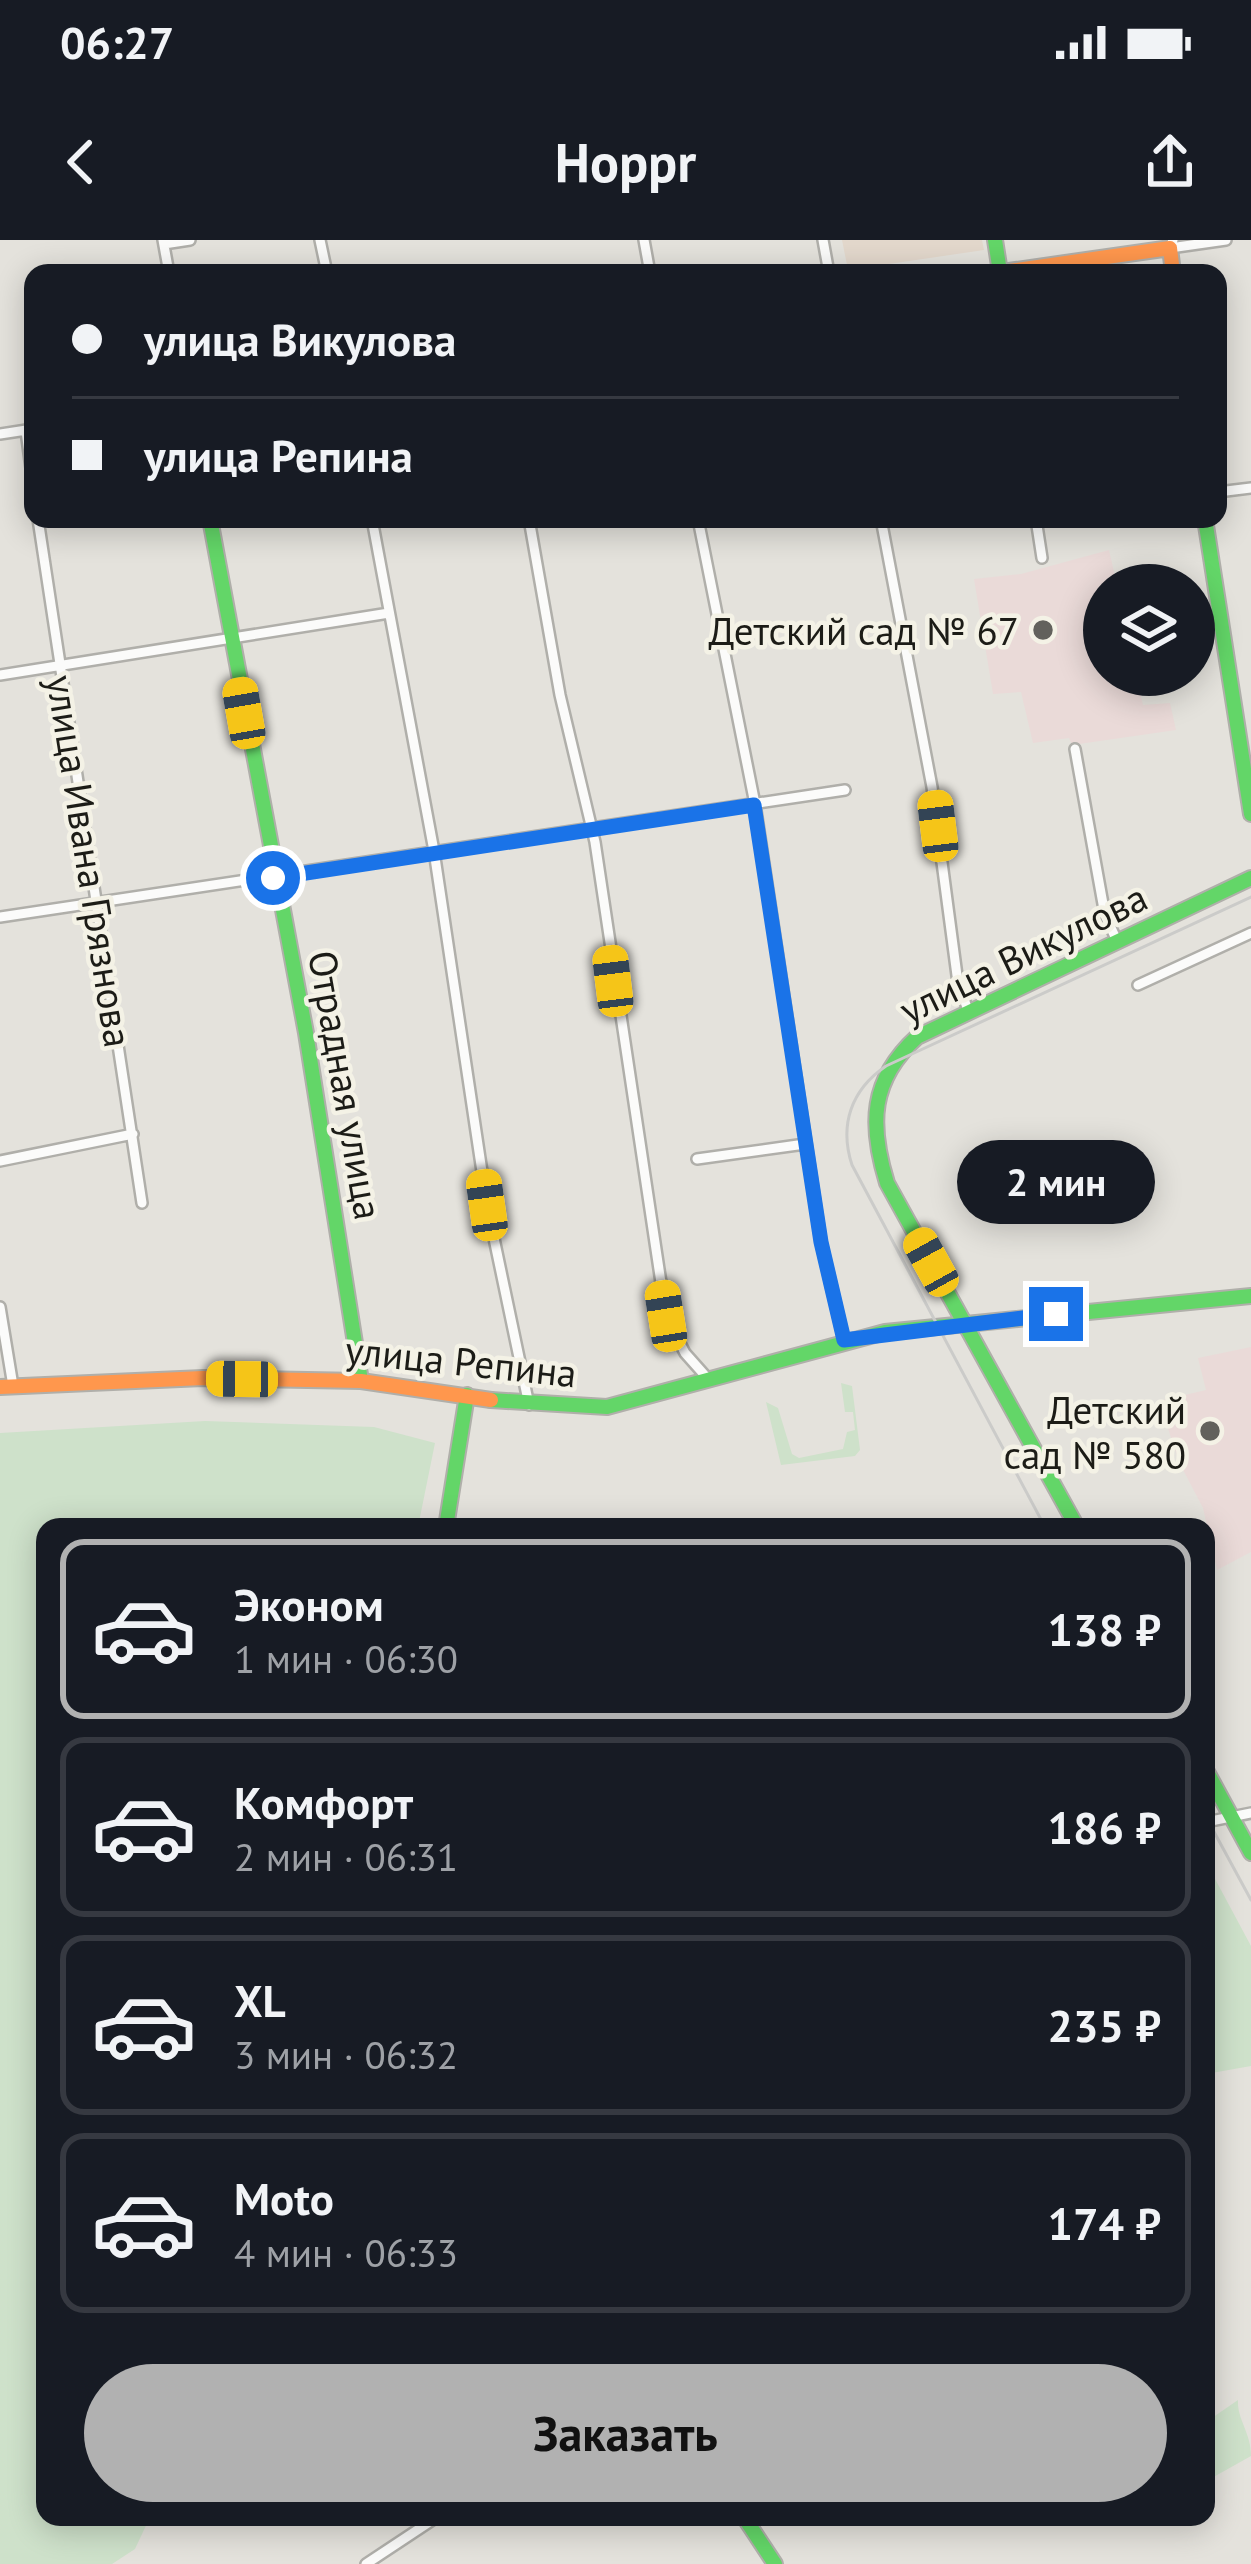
<!DOCTYPE html>
<html lang="ru">
<meta charset="utf-8">
<style>
body{margin:0;font-family:"PT Sans",sans-serif;background:#242831;color:#f1f3f6;height:100vh;display:flex;flex-direction:column;font-size:45px;white-space:nowrap}
*{box-sizing:border-box;margin:0}
p{font-size:39px;color:#9ea1a6}
.icon{flex:none;width:66px;height:66px;fill:none;stroke:currentColor;stroke-width:2;stroke-linecap:round;stroke-linejoin:round}
.map{position:relative;flex:1;overflow:hidden}
.side{position:absolute;left:36px;top:1278px;width:1179px;height:1008px;display:flex;flex-direction:column;background:#171b24;border-radius:24px;box-shadow:0 6px 30px #0003}
.side>*{flex:none}
.top-card{position:absolute;left:24px;top:24px;width:1203px;height:264px;border-radius:24px;box-shadow:0 6px 30px #0003;display:grid;align-content:center;height:264px;padding:0 48px;background:#171b24}
.fabs{position:absolute;left:1083px;top:324px;display:grid;gap:24px}
.fabs a{display:grid;place-items:center;width:132px;height:132px;border-radius:50%;background:#171b24;box-shadow:0 6px 30px #0003;font-size:60px}
.end{position:absolute;width:54px;height:54px;margin:-27px;border:15px solid #1a73e8;background:#fff;box-shadow:0 0 0 6px #fff}
.from{border-radius:50%}
.bubble{position:absolute;height:84px;border-radius:42px;background:#171b24;box-shadow:0 6px 30px #0003;font-size:39px;font-weight:800;line-height:84px;text-align:center}
.car{position:absolute;width:36px;height:72px;margin:-36px -18px;border-radius:15px;box-shadow:0 0 9px 3px #0007;background:linear-gradient(#f5c518 24%,#345 0 40%,#f5c518 0 76%,#345 0 86%,#f5c518 0)}
.top-card b{display:flex;align-items:center;gap:42px;height:114px;font-size:45px}
.top-card b+b{border-top:3px solid #363941}
.top-card i{width:30px;height:30px;background:#f1f3f6}
ul{padding:21px 0 0;list-style:none}
li{display:flex;align-items:center;gap:36px;height:180px;margin:0 24px 18px;padding:0 24px;border:6px solid #363941;border-radius:24px}
li div{flex:1}
li b{display:block;font-size:45px}
li em{font-style:normal;font-weight:800}
li.active{border-color:#b1b1b1}
li>.icon{width:108px;height:108px;stroke-width:1.5}
.button{display:flex;gap:24px;margin-top:auto;padding:24px 48px}
.button a{flex:1;height:138px;border-radius:72px;background:#b1b1b1;color:#111;font-size:48px;font-weight:800;line-height:138px;text-align:center}
.status{display:flex;justify-content:space-between;align-items:center;height:84px;padding:0 60px;background:#171b24;direction:ltr}
.status svg{height:33px;fill:currentColor}
header{display:flex;justify-content:space-between;align-items:center;height:156px;padding:0 48px;background:#171b24;font-size:54px;font-weight:800}
.map>svg:first-child{display:block}
.education{fill:#eadad8}
.medical{fill:#e3d8cc}
.green{fill:#cee1ca}
.lines{fill:none;stroke-linecap:round;stroke-linejoin:round}
.street-casing{stroke:#b0afaa;stroke-width:14}
.fast-casing{stroke:#b0afaa;stroke-width:18}
.slow-casing{stroke:#b0afaa;stroke-width:18}
.street{stroke:#fbfbfa;stroke-width:9}
.fast{stroke:#63d668;stroke-width:14}
.slow{stroke:#ff974d;stroke-width:14}
.tram{stroke:#cbcbc9;stroke-width:3}
.route{stroke:#1a73e8;stroke-width:15}
.poi-dot{fill:#62615c;stroke:#f4f2e6;stroke-width:4.5}
.labels{text-anchor:middle;dominant-baseline:central;stroke-width:9;stroke-linejoin:round;paint-order:stroke}
.poi-label{font-size:39px;fill:#1c1c17;stroke:#f4f2e6;text-anchor:end}
.street-label{font-size:39px;fill:#1c1c17;stroke:#f4f2e6}
</style>
<div class="status"><b>06:27</b><svg viewBox="0 0 49 12"><path d="M0 12V9h3v3zM5 12V6h3v6zM10 12V3h3v9zM15 12V0h3v12zM26 1h20v11H26zM47 4h2v5h-2z"/></svg></div>
<header><svg class="icon" aria-label="back" viewBox="0 0 24 24"><path d="M15 5l-7 7 7 7"/></svg>Hoppr<svg class="icon" aria-label="share" viewBox="0 0 24 24"><path d="M12 15V3M7 8l5-5 5 5M5 13v7h14v-7"/></svg></header>
<div class="map">
<svg width="1251" height="2324" viewBox="0 0 1251 2324">
<rect width="100%" height="100%" fill="#e4e2dc"/>
<path class="education" d="M1109,310L1117,345H1104V435H1136L1143,465L1170,463L1176,490L1072,505L1069,498L1033,503L1021,452L993,454L974,339L1021,334Z
M1251,1107V1312L1217,1330L1203,1268L1179,1222L1159,1161L1206,1150L1198,1118Z"/>
<path class="medical" d="M842,0H982L984,10L848,30Z"/>
<path class="green" d="M841,1143L852,1146L860,1210L855,1216L781,1225L766,1162L778,1168L792,1214L799,1218L843,1209L847,1192L855,1190L853,1172H845Z
M205,1181L374,1187L435,1203L418,1287H45V2277H150L135,2309L112,2324H0V1193Z
M1206,1622L1251,1706V1826L1206,1834Z
M1238,2160C1237,2180 1251,2192 1251,2216L1210,2239L1206,2182Z"/>
<g class="lines">
<defs>
<path id="street" d="M163,0L169,33
M320,0L327,33
M644,0L650,33
M823,0L829,33
M1173,0L1170,8L1226,0
M164,4L190,0
M26,191L33,243
M0,194L33,189
M1218,252L1251,248
M38,279L142,963
M372,279L434,611L487,965L529,1165
M529,279L560,455L595,602L666,1076L685,1113L709,1140
M698,279L755,564L821,1002L844,1100
M881,279L932,547L958,743L968,770
M1036,279L1042,318
M0,435L389,373
M1075,509L1105,675L1118,703
M0,677L845,550
M1138,745L1251,693
M697,919L805,904
M0,921L133,894
M0,1067L13,1146
M1206,1582L1251,1573
M366,2324L437,2277"/>
<path id="fast" d="M995,0L1000,32
M210,279L306,793L361,1141
M1205,279L1251,574
M491,1160L607,1167L885,1092L1251,1056
M446,1287L467,1155
M1077,1287L887,943C869,885 870,840 917,797L1251,638
M1206,1530L1251,1613
M744,2277L775,2324"/>
<path id="slow" d="M995,33L1170,8L1173,33
M0,1147L203,1138L361,1141L491,1160"/>
</defs>
<use href="#street" class="street-casing"/>
<use href="#fast" class="fast-casing"/>
<use href="#slow" class="slow-casing"/>
<use href="#street" class="street"/>
<use href="#fast" class="fast"/>
<use href="#slow" class="slow"/>
<path class="tram" d="M1045,1287L852,925C839,885 851,850 886,826L1251,657
M1206,1577L1251,1660"/>
</g>
<g class="lines">
<path class="route" d="M273,638L754,565L821,1002L844,1100L1056,1074"/>
</g>
<g class="poi-dot">
<circle cx="1043" cy="390" r="12"/>
<circle cx="1210" cy="1191" r="12"/>
</g>
<g class="labels">
<g class="poi-label">
<text x="1019" y="390">Детский сад № 67</text>
<text x="1186" y="1169">Детский<tspan x="1186" dy="45">сад № 580</tspan></text>
</g>
<g class="street-label">
<text transform="translate(90 621) rotate(81)">улица Ивана Грязнова</text>
<text transform="translate(1023 713) rotate(-26)">улица Викулова</text>
<text transform="translate(346 845) rotate(80)">Отрадная улица</text>
<text transform="translate(461 1121) rotate(6)">улица Репина</text>
</g>
</g>
</svg>
<div class="fabs">
<a><svg class="icon" aria-label="layers" viewBox="0 0 24 24"><path d="M12 4l9 5-9 5-9-5zM3 14l9 5 9-5"/></svg></a>
</div>
<i class="end from" style="left:273px;top:638px"></i>
<i class="end" style="left:1056px;top:1074px"></i>
<div class="bubble" style="left:957px;top:900px;width:198px">2 мин</div>
<i class="car" style="left:244px;top:473px;rotate:350deg"></i>
<i class="car" style="left:938px;top:586px;rotate:353deg"></i>
<i class="car" style="left:613px;top:741px;rotate:353deg"></i>
<i class="car" style="left:487px;top:965px;rotate:352deg"></i>
<i class="car" style="left:931px;top:1022px;rotate:331deg"></i>
<i class="car" style="left:666px;top:1076px;rotate:351deg"></i>
<i class="car" style="left:242px;top:1139px;rotate:271deg"></i>
<div class="top-card">
<b><i class="from"></i>улица Викулова</b>
<b><i></i>улица Репина</b>
</div>
<section class="side">
<ul>
<li class="active"><svg class="icon" aria-label="car" viewBox="0 0 24 24"><path d="M5 17H2v-5l4-1 3-4h7l3 4 3 1v5h-3M9 17h6M6 11h13"/><circle cx="7" cy="17" r="2"/><circle cx="17" cy="17" r="2"/></svg><div><b>Эконом</b><p>1 мин · 06:30</p></div><em>138 ₽</em></li>
<li><svg class="icon" aria-label="car" viewBox="0 0 24 24"><path d="M5 17H2v-5l4-1 3-4h7l3 4 3 1v5h-3M9 17h6M6 11h13"/><circle cx="7" cy="17" r="2"/><circle cx="17" cy="17" r="2"/></svg><div><b>Комфорт</b><p>2 мин · 06:31</p></div><em>186 ₽</em></li>
<li><svg class="icon" aria-label="car" viewBox="0 0 24 24"><path d="M5 17H2v-5l4-1 3-4h7l3 4 3 1v5h-3M9 17h6M6 11h13"/><circle cx="7" cy="17" r="2"/><circle cx="17" cy="17" r="2"/></svg><div><b>XL</b><p>3 мин · 06:32</p></div><em>235 ₽</em></li>
<li><svg class="icon" aria-label="car" viewBox="0 0 24 24"><path d="M5 17H2v-5l4-1 3-4h7l3 4 3 1v5h-3M9 17h6M6 11h13"/><circle cx="7" cy="17" r="2"/><circle cx="17" cy="17" r="2"/></svg><div><b>Moto</b><p>4 мин · 06:33</p></div><em>174 ₽</em></li>
</ul>
<div class="button"><a>Заказать</a></div>
</section>
</div>
